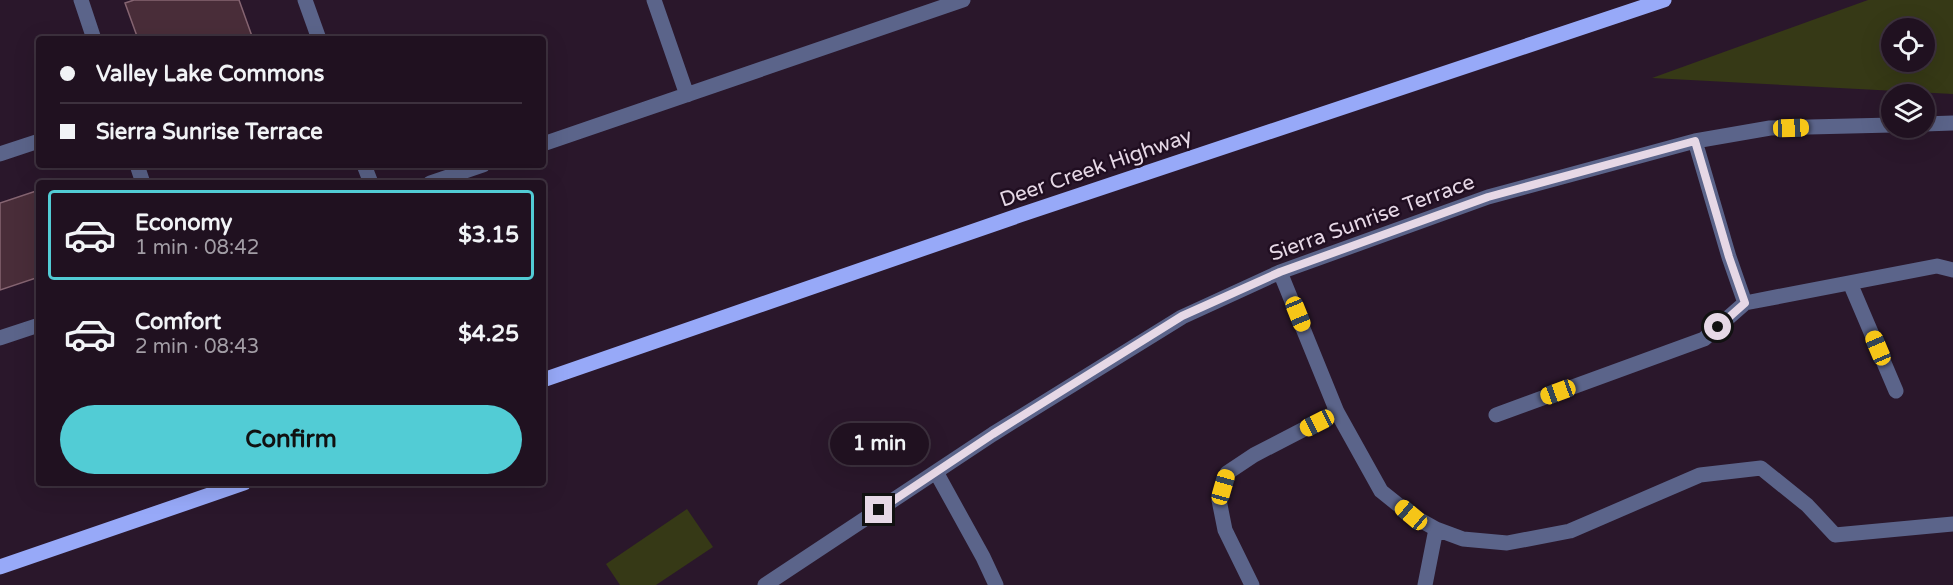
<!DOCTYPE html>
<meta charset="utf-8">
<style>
body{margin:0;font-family:"Varela Round",sans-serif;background:#281a29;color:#f1f3f6;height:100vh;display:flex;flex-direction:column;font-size:22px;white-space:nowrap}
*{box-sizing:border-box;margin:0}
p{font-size:20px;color:#a29da5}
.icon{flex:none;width:33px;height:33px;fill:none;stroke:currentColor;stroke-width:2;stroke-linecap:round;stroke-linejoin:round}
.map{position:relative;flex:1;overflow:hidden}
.sheet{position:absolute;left:36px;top:180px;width:510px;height:306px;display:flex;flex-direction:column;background:#201120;border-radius:6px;box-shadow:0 6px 24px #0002,0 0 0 2px #3d313e}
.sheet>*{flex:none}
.top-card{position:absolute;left:36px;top:36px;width:510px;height:132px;border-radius:6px;box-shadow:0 6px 24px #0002,0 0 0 2px #3d313e;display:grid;align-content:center;height:132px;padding:0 24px;background:#201120}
.tools{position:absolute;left:1881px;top:18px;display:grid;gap:12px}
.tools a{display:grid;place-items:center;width:54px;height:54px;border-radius:50%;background:#201120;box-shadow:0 6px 24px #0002,0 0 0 2px #3d313e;font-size:30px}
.end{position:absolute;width:27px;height:27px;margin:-14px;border:8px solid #e6d8e6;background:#111;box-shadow:0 0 0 3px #111}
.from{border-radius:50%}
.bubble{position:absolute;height:42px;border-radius:21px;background:#201120;box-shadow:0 6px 24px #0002,0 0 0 2px #3d313e;font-size:20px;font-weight:700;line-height:42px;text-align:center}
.car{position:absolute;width:18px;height:36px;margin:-18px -9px;border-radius:8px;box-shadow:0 0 4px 2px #0007;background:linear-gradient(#f5c518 24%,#345 0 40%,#f5c518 0 76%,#345 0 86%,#f5c518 0)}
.top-card b{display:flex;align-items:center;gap:21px;height:57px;font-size:22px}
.top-card b+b{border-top:2px solid #3d313e}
.top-card i{width:15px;height:15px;background:#f1f3f6}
ul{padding:10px 0 0;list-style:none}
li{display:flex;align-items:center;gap:18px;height:90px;margin:0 12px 9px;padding:0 12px;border:3px solid transparent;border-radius:6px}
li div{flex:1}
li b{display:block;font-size:22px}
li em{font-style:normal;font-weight:700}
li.active{border-color:#52ccd5}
li>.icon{width:54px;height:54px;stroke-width:1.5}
.button{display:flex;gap:12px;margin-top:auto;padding:12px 24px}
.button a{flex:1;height:69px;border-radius:36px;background:#52ccd5;color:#111;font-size:24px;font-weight:700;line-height:69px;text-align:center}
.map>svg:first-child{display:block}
.green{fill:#363916;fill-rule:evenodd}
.building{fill:#492d39;stroke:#866572;stroke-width:1.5}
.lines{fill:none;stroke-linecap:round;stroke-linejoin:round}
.minor{stroke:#5b648a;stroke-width:15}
.major{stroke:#97a9f8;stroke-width:15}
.route{stroke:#e6d8e6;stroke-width:8}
.labels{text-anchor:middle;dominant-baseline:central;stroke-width:5;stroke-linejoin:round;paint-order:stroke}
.street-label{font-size:21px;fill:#e6d8e6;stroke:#200e21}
</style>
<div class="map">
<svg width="1953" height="585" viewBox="0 0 1953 585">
<rect width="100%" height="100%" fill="#2a172b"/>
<path class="green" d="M1868,0H1953V94L1652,78ZM1892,28H1924V62H1892Z
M687,509L713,547L656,585H620L606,564Z"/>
<path class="building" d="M134,0H239L253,39H138L125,3Z
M39,190V277L0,290V203Z"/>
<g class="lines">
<path class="minor" d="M81,0L94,39
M305,0L319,39
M654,0L687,95
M1924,124L1953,123
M1695,141L1729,257L1745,303
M543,144L963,0
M0,154L39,141
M137,165L143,183
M364,165L371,183
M430,183L483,165
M1280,272L1337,412L1381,491L1411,515L1436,529L1463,539L1507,543L1570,531L1700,475L1761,468L1807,505L1835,535L1953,524
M1850,283L1896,391
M1745,303L1937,266L1953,270
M0,338L39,325
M1496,415L1704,339L1745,303
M936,472L983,557L996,585
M765,585L993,434L1182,317L1280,272L1488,197L1695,141L1770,128L1892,125
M1252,585L1225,530L1219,500L1227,473L1254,455L1337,412
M1425,585L1436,529"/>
<path class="major" d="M543,380L1020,215L1664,0
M0,567L244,483"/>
</g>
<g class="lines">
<path class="route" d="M879,510L993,434L1182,316L1280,272L1488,197L1695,141L1729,257L1745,303L1718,327"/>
</g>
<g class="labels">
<g class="street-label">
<text transform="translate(1096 168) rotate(-19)">Deer Creek Highway</text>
<text transform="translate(1372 218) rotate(-20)">Sierra Sunrise Terrace</text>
</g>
</g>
</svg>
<div class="tools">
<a><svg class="icon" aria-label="locate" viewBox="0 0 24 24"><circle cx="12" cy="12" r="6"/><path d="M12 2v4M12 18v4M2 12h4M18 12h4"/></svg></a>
<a><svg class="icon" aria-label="layers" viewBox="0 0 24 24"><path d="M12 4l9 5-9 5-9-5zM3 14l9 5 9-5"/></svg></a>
</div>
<i class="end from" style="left:1718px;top:327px"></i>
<i class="end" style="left:879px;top:510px"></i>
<div class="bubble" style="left:830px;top:423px;width:99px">1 min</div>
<i class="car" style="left:1791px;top:128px;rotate:88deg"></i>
<i class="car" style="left:1298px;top:314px;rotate:158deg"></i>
<i class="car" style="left:1878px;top:348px;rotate:337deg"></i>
<i class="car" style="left:1558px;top:392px;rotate:250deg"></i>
<i class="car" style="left:1317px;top:423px;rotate:243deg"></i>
<i class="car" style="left:1223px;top:487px;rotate:16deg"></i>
<i class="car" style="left:1411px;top:515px;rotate:310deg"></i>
<div class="top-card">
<b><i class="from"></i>Valley Lake Commons</b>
<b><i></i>Sierra Sunrise Terrace</b>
</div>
<section class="sheet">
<ul>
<li class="active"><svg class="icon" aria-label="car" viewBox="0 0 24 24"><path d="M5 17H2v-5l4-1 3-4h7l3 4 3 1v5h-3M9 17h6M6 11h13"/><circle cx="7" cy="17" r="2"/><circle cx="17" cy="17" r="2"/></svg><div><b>Economy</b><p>1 min · 08:42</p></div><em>$3.15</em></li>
<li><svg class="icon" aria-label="car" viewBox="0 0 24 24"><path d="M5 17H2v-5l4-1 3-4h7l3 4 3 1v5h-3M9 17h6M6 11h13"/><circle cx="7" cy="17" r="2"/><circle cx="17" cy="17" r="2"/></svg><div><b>Comfort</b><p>2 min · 08:43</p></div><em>$4.25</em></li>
</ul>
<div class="button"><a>Confirm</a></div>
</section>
</div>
